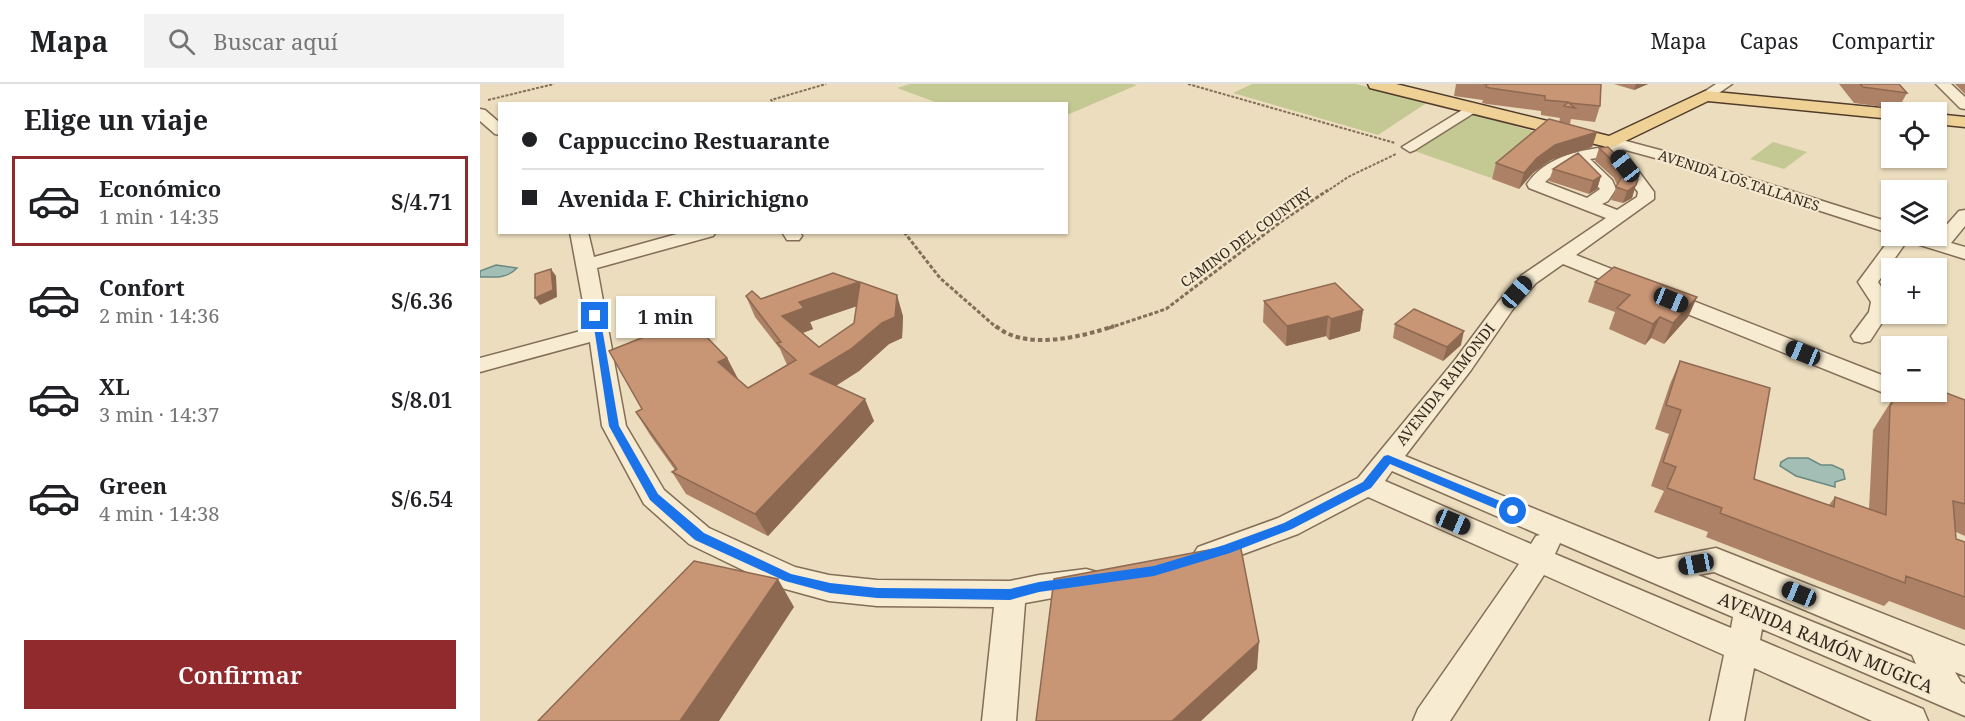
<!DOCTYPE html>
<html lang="es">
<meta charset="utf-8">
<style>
body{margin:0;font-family:"Noto Serif",serif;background:#f2f2f2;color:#202124;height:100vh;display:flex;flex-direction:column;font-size:22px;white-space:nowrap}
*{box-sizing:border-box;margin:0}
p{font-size:20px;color:#757577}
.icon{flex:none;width:33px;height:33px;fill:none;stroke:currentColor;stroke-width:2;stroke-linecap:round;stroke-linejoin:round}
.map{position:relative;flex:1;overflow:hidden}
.side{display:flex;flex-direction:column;background:#fff;width:480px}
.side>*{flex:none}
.guide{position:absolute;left:18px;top:18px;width:570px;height:132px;border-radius:0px;box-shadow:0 2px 4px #0004;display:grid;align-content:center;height:132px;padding:0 24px;background:#fff}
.fabs{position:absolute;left:1401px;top:18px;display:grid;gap:12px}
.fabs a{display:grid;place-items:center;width:66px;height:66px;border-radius:0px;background:#fff;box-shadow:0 2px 4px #0004;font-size:30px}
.end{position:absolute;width:27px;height:27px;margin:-14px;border:8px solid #1a73e8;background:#fff;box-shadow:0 0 0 3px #fff}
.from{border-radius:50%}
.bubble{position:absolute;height:42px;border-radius:0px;background:#fff;box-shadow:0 2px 4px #0004;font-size:20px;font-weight:600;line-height:42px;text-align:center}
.car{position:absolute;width:18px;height:36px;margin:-18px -9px;border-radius:8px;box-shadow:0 0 4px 2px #0007;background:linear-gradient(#222 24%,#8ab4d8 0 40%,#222 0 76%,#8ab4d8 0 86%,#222 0)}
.guide b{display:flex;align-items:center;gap:21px;height:57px;font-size:22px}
.guide b+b{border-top:2px solid #e0e0e0}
.guide i{width:15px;height:15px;background:#202124}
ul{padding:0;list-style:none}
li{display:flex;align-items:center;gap:18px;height:90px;margin:0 12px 9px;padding:0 12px;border:3px solid transparent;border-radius:0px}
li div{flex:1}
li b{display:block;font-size:22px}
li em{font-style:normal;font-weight:600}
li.on{border-color:#902a2d}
li>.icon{width:54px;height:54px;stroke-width:1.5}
h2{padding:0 24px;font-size:27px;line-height:72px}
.action{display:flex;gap:12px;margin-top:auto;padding:12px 24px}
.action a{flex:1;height:69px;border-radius:0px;background:#902a2d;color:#fff;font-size:24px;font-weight:600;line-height:69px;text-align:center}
header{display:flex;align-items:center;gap:36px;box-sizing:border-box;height:84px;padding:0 30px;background:#fff;border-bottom:2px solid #e0e0e0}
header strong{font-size:28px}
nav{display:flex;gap:33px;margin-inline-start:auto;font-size:21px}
.search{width:420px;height:54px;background:#f2f2f2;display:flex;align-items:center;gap:15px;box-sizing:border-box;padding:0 21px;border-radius:0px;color:#757577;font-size:22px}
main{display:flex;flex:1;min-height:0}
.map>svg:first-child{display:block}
.green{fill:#c4c993}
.water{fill:#a2beb5;stroke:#6a8a81;stroke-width:1.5}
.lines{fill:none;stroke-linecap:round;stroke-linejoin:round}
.minor-casing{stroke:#836e58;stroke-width:3}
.major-casing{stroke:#513c2c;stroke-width:3}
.path-far2{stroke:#836e58;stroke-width:2;stroke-dasharray:3 1.5;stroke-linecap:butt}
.path-far1{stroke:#836e58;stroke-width:3;stroke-dasharray:4 2;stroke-linecap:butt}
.path{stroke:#836e58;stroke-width:4;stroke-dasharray:4.5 3;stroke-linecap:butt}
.minor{fill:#f7ebd1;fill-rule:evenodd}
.major{fill:#efd196;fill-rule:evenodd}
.wall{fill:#ad8165;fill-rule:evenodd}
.shaded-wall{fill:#8d6952}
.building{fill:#c99675;stroke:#8d6952;stroke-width:1.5}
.route{fill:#1a73e8}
.labels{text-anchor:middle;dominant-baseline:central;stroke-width:4.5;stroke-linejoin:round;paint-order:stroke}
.far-street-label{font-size:14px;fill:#33271c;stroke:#f4e8ce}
.street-label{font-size:15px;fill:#33271c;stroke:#f4e8ce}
.near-street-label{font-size:18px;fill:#33271c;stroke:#f4e8ce}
</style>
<header>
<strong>Mapa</strong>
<div class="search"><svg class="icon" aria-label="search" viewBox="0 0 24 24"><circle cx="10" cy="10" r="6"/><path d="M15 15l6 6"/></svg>Buscar aquí</div>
<nav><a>Mapa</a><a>Capas</a><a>Compartir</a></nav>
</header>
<main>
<section class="side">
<h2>Elige un viaje</h2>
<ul>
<li class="on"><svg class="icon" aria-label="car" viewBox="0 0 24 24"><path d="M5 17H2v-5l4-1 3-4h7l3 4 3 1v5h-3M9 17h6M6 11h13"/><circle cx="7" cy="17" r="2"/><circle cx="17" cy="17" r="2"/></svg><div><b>Económico</b><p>1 min · 14:35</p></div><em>S/4.71</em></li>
<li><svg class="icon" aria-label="car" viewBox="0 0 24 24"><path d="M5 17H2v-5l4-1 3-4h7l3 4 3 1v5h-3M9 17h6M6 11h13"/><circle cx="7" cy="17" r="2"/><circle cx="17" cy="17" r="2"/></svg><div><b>Confort</b><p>2 min · 14:36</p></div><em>S/6.36</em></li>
<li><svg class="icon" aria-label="car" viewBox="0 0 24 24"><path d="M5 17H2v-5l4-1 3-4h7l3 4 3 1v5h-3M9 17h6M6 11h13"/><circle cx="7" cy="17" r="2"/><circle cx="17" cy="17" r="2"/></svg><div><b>XL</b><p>3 min · 14:37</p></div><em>S/8.01</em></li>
<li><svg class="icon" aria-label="car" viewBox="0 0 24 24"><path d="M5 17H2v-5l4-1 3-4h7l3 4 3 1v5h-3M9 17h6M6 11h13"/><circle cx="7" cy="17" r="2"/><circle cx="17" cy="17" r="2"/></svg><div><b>Green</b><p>4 min · 14:38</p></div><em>S/6.54</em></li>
</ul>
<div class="action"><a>Confirmar</a></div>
</section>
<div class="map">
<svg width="1485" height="637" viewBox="0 0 1485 637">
<rect width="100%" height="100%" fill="#ecddbe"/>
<path class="green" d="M430,0H652L657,1L587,31L586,20L458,19L417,4Z
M772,0H876L948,18L898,51L753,9Z
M989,29L1063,50L1011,94L929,65Z
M1293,58L1327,68L1304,85L1270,75Z"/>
<path class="water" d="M16,181L37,184C27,195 14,193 0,193V187Z
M1308,374H1328L1341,381H1352L1363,386L1365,395L1355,398V403L1316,392L1300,382L1301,378Z"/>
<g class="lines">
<defs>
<path id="minor" d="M1236,0H1252L1230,15H1220L1218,12Z
M1456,0H1471L1485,13V25L1480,24Z
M992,20L997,21L999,24L997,27L935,66L930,68L922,63Z
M0,25L5,26L20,39V51L15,50L0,37Z
M1131,53L1191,69L1412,139V150L1179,75L1142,65L1174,108V115L1096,171L1412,295V308H1421L1420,309L1412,312L1404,309L1083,180L1056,199L1033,225L991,286L925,372L1178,475L1236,464L1485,562V592L1475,588L1481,598L1485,600V632L1282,545L1280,556L1443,625L1448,637H1392L1274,584L1264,637H1230L1244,571L1064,491L970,637H933L938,625L1039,480L888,413L818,450L728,483L718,479L713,471L718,463L798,434L878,394L975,276L1019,217L1042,191L1126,134L1049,104L1047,100C1065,74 1095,67 1125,63L1123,58ZM1130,72L1158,108L1157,113L1137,126L1122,120L1128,117L1136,105L1132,96L1110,75ZM1095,78L1120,105L1107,114L1065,98L1076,88ZM912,387L1060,451L1056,452L1051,460L905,397ZM1080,459L1253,533L1251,544L1075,470ZM1234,488L1432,571L1436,580L1218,491Z
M1485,126V142L1471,159L1485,163V175L1427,157L1398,198L1411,218L1409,228L1390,257L1382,259L1374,257L1371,252L1389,228L1391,218L1378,198L1412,152H1448L1455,154L1479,127Z
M90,148H108L114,173L204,148H236L233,152L117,184L146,342L184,406L229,444L315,483L349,491L397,496L530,497L559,491L606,485L617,488L621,497L617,506L545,519L536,637H502L514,523L397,522L349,517L298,503L209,460L164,420L122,342L110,258L0,288V274L108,245Z
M302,148H320L322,152L319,156H307Z"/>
<path id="major" d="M888,0H916L1129,52L1225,7L1412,25L1420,28H1412V35L1228,17L1131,64L890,4Z
M1456,30L1485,33V43L1456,40Z"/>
</defs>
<use href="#minor" class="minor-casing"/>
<use href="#major" class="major-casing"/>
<path class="path-far2" d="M708,0L915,59
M8,16L74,0
M296,20L291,16L346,0
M846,108L868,93L916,70"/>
<path class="path-far1" d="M424,148L460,194L517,244
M629,244L686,225L802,137L848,106"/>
<path class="path" d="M516,242C544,267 602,253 634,242"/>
<use href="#minor" class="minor"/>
<use href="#major" class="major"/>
</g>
<path class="wall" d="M976,0H1121L1120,22L1115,38L1091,35L1090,40L1079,38L1080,34L1061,31V27L1007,20L1002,19L1003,16L974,12Z
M1134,0H1168L1154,6Z
M1359,0H1419L1427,9L1418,25L1374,19Z
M1475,0H1485V10Z
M1117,48L1112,63L1071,76L1053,89L1039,105L1012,95L1016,79Z
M1119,64L1155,90L1152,114L1143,119L1131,116L1137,101L1134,94L1115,77Z
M1073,85L1121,92L1117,105L1109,110L1069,97Z
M379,198L380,200L423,232L422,254L409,260L379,287L356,302L394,337L288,452L206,410L192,388L195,386L170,351L156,328L247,274L258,295L268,304L307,281L300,265L275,233L266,212L281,215ZM377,222L374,239L339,263L323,249L333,245L330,238Z
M1115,198L1217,213L1208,233L1184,260L1171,254L1165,261L1129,245L1135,228L1108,218Z
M784,217L883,226L880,247L849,256L846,252L806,262L783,238Z
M915,240L981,261L963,277L913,254Z
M1200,277L1274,395L1349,421L1355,413L1389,425L1393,346L1417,308H1456L1485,316V452L1476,448V455L1485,458V546L1409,517L1404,522L1226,453L1228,448L1174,428L1184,407L1171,402L1189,350L1175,345L1190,300Z"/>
<path class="shaded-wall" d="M1156,0H1168L1154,6Z
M1117,48L1112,63L1071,76L1053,89L1039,105L1044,89L1057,74L1075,61Z
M1121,92L1117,105L1109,110L1113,97Z
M1156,101L1152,114L1143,119L1147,107Z
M71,185L76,192L77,213L60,221L55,214Z
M379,198L386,219L330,238L333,245L311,253L302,232L319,218Z
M417,211L423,232L422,254L409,260L379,287L339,312L330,290Z
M1217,213L1208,233L1184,260L1193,239Z
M883,226L880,247L849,256L851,235Z
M848,232L846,252L806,262L807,242Z
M1180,233L1171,254L1165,261L1173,240Z
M984,247L981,261L963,277L967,263Z
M247,274L258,295L238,278Z
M385,315L394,337L288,452L275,430Z
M298,495L314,523L239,637H200Z
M779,558L777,585L721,637H692Z"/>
<path class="building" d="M1003,0H1121L1120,22L1089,19L1095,24L1084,22L1088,18L1065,16V12L1010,4L1006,3L1007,0Z
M1380,0H1419L1427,9L1383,3Z
M1069,35L1117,48L1075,61L1057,74L1044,89L1016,79Z
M1128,63L1155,90L1158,95L1156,101L1147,107L1136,103L1142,92L1138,82L1119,64Z
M1098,69L1121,92L1113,97L1073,85Z
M1134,183L1217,213L1193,239L1180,233L1173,240L1137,224L1150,211L1115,198Z
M71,185L73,206L55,214V190Z
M353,189L379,198L319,218L324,224L302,232L339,263L374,239L380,198L417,211L415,233L402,239L371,265L330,290L385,315L275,430L192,388L197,385L156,328L162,325L129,267L209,235L247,274L238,278L268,304L316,276L297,259L301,258L266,212L272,207L281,215Z
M855,199L883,226L851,235L848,232L807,242L784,217Z
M934,225L984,247L967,263L915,240Z
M1200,277L1290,304L1274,395L1354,423L1355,413L1406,431L1410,322L1419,308H1456V305L1485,316V420L1473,417L1476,455L1485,458V513L1426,492L1425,499L1240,429L1242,424L1187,404L1196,383L1183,378L1201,326L1186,321Z
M760,460L779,558L692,637H556L574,495Z
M214,477L298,495L200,637H58Z"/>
<path class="route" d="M112,230L120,232L139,342L178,410L224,449L311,490L350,499L397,504L530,505L559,498L674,482L744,461L804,439L883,398L904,372L908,371L1037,424L1039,427L1037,430H1029L910,380L891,404L812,445L750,469L674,492L559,508L530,516L397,514L350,509L305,497L215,456L170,416L129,342Z"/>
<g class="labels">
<g class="far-street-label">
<text transform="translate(1259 96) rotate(18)">AVENIDA LOS TALLANES</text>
<text transform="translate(766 153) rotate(-36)">CAMINO DEL COUNTRY</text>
</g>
<g class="street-label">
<text transform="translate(965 300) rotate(-52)">AVENIDA RAIMONDI</text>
</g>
<g class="near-street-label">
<text transform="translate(1346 558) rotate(23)">AVENIDA RAMÓN MUGICA</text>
</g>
</g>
</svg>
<div class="fabs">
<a><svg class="icon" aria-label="locate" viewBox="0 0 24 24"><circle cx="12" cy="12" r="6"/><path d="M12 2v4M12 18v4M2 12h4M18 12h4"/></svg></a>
<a><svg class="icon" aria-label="layers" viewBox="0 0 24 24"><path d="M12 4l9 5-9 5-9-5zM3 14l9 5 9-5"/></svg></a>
<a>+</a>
<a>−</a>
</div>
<i class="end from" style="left:1033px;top:427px"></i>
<i class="end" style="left:115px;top:232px"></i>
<div class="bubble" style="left:136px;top:212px;width:99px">1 min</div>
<i class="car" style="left:1145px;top:82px;rotate:322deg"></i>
<i class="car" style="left:1037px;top:208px;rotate:41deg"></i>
<i class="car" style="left:1191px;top:216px;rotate:112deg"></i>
<i class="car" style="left:1323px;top:269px;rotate:292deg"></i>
<i class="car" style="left:973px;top:438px;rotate:113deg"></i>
<i class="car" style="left:1216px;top:480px;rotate:259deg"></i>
<i class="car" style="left:1319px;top:510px;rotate:292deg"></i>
<div class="guide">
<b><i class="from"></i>Cappuccino Restuarante</b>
<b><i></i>Avenida F. Chirichigno</b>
</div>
</div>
</main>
